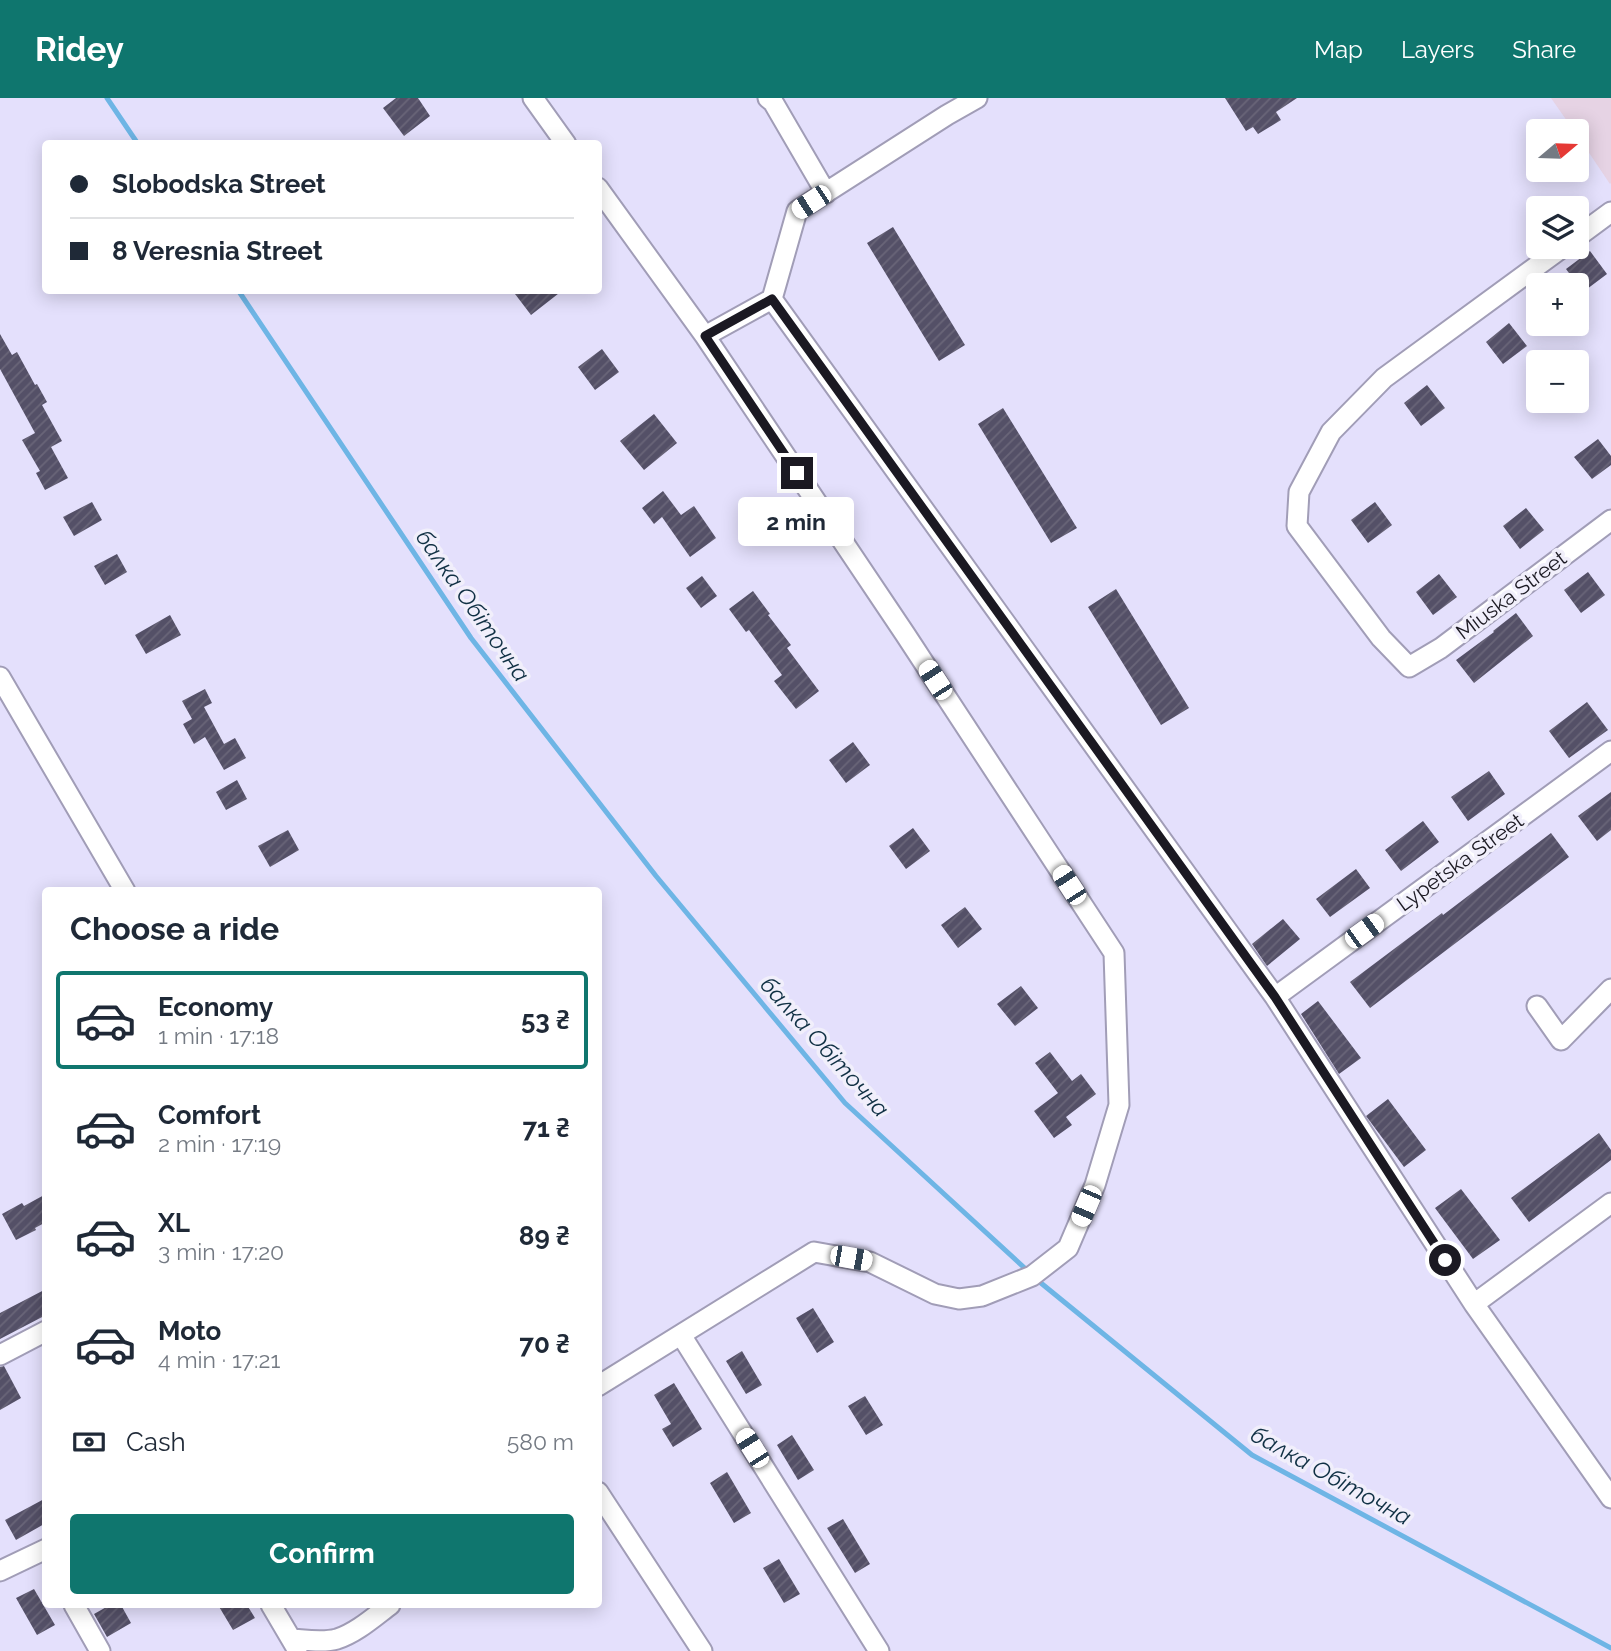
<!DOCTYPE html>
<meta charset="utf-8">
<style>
body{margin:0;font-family:Raleway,sans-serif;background:#f2f2f3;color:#1f2937;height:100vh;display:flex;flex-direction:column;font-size:26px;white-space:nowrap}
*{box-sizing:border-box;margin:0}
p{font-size:23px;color:#747a83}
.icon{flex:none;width:38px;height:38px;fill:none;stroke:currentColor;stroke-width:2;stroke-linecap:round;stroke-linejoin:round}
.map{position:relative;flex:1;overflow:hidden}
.side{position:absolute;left:42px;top:789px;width:560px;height:721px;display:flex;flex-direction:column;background:#fff;border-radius:7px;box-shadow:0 4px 18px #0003}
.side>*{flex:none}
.hud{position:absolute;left:42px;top:42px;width:560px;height:154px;border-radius:7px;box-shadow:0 4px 18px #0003;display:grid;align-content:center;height:154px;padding:0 28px;background:#fff}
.needle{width:46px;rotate:71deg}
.controls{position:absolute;left:1526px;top:21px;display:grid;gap:14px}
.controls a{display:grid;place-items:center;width:63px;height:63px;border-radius:7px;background:#fff;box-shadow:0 4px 18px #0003;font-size:35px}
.end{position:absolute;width:32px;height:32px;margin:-16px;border:9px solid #1b1922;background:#fff;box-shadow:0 0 0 4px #fff}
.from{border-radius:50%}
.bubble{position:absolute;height:49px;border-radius:7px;background:#fff;box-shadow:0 4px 18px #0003;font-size:23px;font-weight:700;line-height:49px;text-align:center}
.car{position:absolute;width:21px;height:42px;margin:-21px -10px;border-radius:9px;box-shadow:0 0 5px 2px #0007;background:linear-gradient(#fff 24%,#345 0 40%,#fff 0 76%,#345 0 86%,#fff 0)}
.hud b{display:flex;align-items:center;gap:24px;height:66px;font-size:26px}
.hud b+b{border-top:2px solid #e0e1e3}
.hud i{width:18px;height:18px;background:#1f2937}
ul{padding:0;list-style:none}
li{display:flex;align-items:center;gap:21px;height:98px;margin:0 14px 10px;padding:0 14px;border:4px solid transparent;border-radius:7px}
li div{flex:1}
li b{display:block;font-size:26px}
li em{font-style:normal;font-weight:700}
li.selected{border-color:#0f766e}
li>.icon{width:63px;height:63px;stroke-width:1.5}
h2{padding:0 28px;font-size:32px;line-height:84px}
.pay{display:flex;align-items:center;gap:18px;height:77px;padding:0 28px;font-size:26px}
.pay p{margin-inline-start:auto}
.cta{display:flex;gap:14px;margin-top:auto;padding:14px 28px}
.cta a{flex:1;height:80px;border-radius:7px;background:#0f766e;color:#fff;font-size:28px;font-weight:700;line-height:80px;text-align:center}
header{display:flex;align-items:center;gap:42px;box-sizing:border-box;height:98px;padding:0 35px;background:#0f766e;color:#fff}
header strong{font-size:33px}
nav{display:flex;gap:38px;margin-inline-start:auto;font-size:24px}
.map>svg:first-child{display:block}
.education{fill:#e6d3e4}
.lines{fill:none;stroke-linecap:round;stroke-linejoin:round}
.stream{stroke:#6eb5e5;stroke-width:5}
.building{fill:url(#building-hatch)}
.minor-casing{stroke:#a19db7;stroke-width:23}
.minor{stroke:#fff;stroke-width:19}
.route{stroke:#1b1922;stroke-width:9}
.labels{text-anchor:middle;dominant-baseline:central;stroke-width:7;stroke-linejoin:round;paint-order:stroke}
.street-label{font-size:21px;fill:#1b1922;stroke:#f1effb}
.water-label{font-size:23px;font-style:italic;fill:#103044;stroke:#f1effb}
</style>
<header>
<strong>Ridey</strong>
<nav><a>Map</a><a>Layers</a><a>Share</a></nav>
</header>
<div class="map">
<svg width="1611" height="1553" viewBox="0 0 1611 1553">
<defs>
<pattern id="building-hatch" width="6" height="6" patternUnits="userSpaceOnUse" patternTransform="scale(1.75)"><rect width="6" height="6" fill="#545067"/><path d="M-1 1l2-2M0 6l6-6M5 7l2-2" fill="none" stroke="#696578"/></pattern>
</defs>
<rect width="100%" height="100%" fill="#e4e0fc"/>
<path class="education" d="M1551,0H1611V85L1610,86L1577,37V33H1574Z"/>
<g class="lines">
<path class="stream" d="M107,0L138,46
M238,192L471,540L656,778L845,1005L1029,1174
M1036,1181L1252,1357L1611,1550"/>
</g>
<path class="building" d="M396,0H418L430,18L404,38L383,10Z
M1225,0H1297L1276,14L1281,22L1258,36L1253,29L1246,33Z
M893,129L965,247L939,263L867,145Z
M1590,153L1607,176L1583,194L1566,171Z
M512,192H563L531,217Z
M1509,225L1527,248L1503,266L1486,244Z
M0,236L12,257L17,254L35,287L37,286L47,304L42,307L62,343L51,349L68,380L45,392L36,375L40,373L22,342L35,335L0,271Z
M602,251L619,274L595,292L578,269Z
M1427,287L1445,310L1421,328L1404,305Z
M1003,310L1077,430L1051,445L978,326Z
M654,316L677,345L644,372L620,343Z
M1598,341L1611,358V367L1592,381L1574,359Z
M663,393L681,417L694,408L716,440L690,459L662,419L654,426L642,410Z
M92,404L102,422L74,438L63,419Z
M1375,404L1392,427L1368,445L1351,422Z
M1526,410L1544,432L1520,451L1503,428Z
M117,456L127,474L105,487L94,468Z
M1588,474L1605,497L1581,515L1564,492Z
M1439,476L1457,499L1433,517L1416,494Z
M702,478L717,498L701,510L686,490Z
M1116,491L1189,610L1161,627L1088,509Z
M753,493L770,516L768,517L791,547L787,550L819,593L796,611L774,583L782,577L749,532L746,534L729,511Z
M1516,515L1533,538L1474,585L1456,562L1494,534L1493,533Z
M170,517L181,537L146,556L135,537Z
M205,591L212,605L204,609L224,646L235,640L246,660L224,672L205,639L194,646L183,626L192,621L182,603Z
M1587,604L1608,632L1569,660L1549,633Z
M853,644L870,667L846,685L829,662Z
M1489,673L1505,696L1468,723L1451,699Z
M237,682L247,701L226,712L216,694Z
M1611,694V732L1597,743L1578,718Z
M1423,723L1439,744L1401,773L1385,752Z
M913,730L930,753L906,771L889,748Z
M288,732L299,752L270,769L258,748Z
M1551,735L1569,759L1370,910L1350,884L1442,815L1443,817Z
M1356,771L1370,790L1330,819L1316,801Z
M965,809L982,831L958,850L941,827Z
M1283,821L1300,841L1267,868L1252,846Z
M1021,888L1038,910L1015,928L997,906Z
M1318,903L1361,960L1339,976L1301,916Z
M1050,954L1072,983L1081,976L1096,996L1066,1019L1072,1027L1054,1040L1034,1013L1058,995L1035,965Z
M1388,1001L1426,1052L1404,1069L1366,1018Z
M1599,1035L1611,1052V1062L1529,1124L1511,1100Z
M1461,1091L1500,1142L1473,1161L1435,1110Z
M46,1096V1124L35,1130L36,1132L16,1142L2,1116L22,1105L24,1108Z
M46,1191V1217L0,1241V1215Z
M813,1210L834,1244L817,1255L796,1220Z
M742,1253L762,1287L746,1296L726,1263Z
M4,1268L21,1300L0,1312V1269Z
M674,1285L702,1331L673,1349L662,1331L671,1326L654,1297Z
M865,1298L883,1327L866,1337L848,1308Z
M792,1337L814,1372L798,1382L777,1347Z
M727,1374L751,1415L734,1425L710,1385Z
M46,1400V1425L16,1442L5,1422Z
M843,1421L870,1466L855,1475L827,1430Z
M779,1461L800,1496L784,1505L763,1470Z
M34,1491L55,1527L37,1537L16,1500Z
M110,1507H121L131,1525L107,1539L94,1516Z
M218,1507H247L255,1520L233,1532Z"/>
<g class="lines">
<defs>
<path id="minor" d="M533,0L566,46
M768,0L773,4L826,95
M598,90L705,238L905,536L1114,855L1119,1007L1095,1087L1068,1150L1032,1178L982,1198L959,1201L935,1196L870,1164L814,1154L598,1288
M1577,139L1611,114
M1563,149L1384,280L1331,334L1299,394L1297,428L1381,540L1409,569L1441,550L1611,422
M772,201L797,113L947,17L977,0
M705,238L772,201L1275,899L1474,1206L1611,1400
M0,579L125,793
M1275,899L1611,653
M1537,908L1561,942L1611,891
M1474,1206L1611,1105
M681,1237L879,1553
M0,1257L46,1233
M598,1394L702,1553
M0,1473L46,1451
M74,1507L100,1553
M271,1507L297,1551
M291,1541C306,1542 323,1545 337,1541C356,1535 374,1519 390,1507"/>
</defs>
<use href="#minor" class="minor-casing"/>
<use href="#minor" class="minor"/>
</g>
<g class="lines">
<path class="route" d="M797,375L705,238L772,201L1275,899L1445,1162"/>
</g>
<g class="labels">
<g class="street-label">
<text transform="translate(1511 497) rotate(-37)">Miuska Street</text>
<text transform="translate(1460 764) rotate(-36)">Lypetska Street</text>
</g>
<g class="water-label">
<text transform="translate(473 507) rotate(55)">балка Обіточна</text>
<text transform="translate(825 948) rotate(48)">балка Обіточна</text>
<text transform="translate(1331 1377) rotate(29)">балка Обіточна</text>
</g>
</g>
</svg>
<div class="controls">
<a><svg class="needle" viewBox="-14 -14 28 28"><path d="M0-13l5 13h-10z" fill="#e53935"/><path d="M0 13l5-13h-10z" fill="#747a83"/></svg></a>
<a><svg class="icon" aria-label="layers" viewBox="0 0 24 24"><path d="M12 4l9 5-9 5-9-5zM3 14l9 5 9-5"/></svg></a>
<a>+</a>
<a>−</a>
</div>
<i class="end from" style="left:1445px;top:1162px"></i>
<i class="end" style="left:797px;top:375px"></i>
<div class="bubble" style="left:738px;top:399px;width:116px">2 min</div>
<i class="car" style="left:811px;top:104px;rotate:237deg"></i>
<i class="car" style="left:935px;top:582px;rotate:327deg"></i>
<i class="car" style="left:1069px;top:787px;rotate:327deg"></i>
<i class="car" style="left:1364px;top:833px;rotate:54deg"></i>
<i class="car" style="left:1086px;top:1108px;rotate:203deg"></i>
<i class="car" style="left:851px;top:1160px;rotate:100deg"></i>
<i class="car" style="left:752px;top:1350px;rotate:328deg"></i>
<div class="hud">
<b><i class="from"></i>Slobodska Street</b>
<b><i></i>8 Veresnia Street</b>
</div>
<section class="side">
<h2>Choose a ride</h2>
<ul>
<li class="selected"><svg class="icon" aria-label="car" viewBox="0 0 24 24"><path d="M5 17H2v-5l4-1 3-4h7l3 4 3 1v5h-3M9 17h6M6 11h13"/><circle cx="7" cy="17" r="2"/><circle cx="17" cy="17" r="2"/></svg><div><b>Economy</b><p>1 min · 17:18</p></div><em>53 ₴</em></li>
<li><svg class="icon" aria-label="car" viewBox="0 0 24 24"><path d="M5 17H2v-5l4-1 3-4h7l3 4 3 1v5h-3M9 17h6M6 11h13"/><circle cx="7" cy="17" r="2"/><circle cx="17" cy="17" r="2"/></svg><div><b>Comfort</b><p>2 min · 17:19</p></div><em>71 ₴</em></li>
<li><svg class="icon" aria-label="car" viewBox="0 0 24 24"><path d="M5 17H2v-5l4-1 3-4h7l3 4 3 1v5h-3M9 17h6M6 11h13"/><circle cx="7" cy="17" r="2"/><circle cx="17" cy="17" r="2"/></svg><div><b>XL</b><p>3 min · 17:20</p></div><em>89 ₴</em></li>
<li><svg class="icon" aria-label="car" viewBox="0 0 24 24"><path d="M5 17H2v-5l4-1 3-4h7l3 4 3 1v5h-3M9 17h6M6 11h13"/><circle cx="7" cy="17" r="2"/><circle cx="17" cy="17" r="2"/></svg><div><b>Moto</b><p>4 min · 17:21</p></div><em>70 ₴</em></li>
</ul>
<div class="pay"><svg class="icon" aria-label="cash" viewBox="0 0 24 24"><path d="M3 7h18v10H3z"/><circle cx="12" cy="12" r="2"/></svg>Cash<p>580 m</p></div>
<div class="cta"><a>Confirm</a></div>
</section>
</div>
